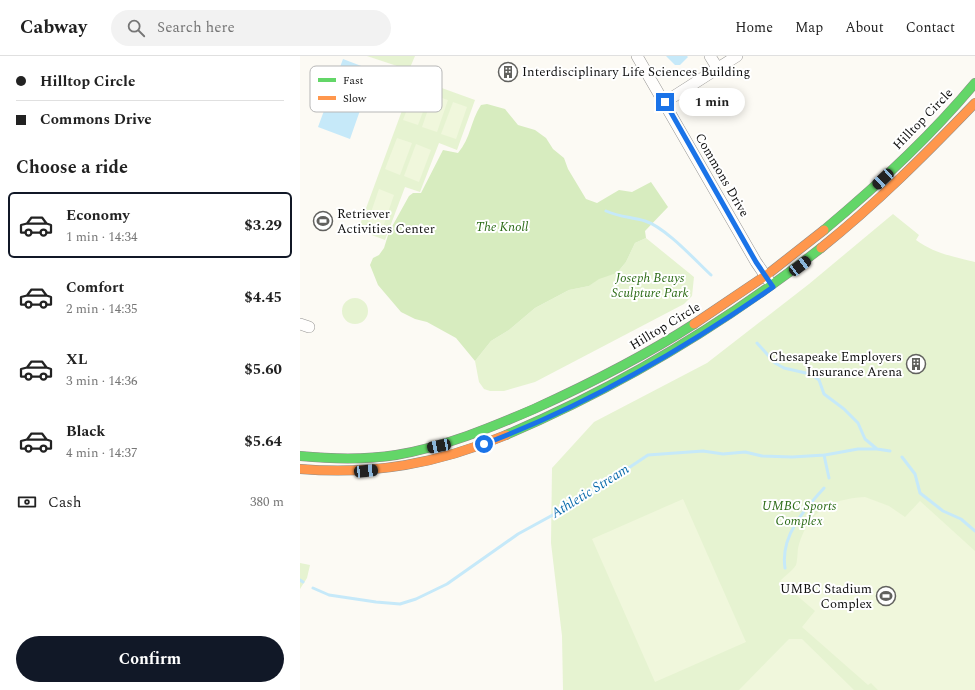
<!DOCTYPE html>
<meta charset="utf-8">
<style>
body{margin:0;font-family:Spectral,serif;background:#f2f2f2;color:#222;height:100vh;display:flex;flex-direction:column;font-size:15px;white-space:nowrap}
*{box-sizing:border-box;margin:0}
p{font-size:13px;color:#767676}
.icon{flex:none;width:22px;height:22px;fill:none;stroke:currentColor;stroke-width:2;stroke-linecap:round;stroke-linejoin:round}
.map{position:relative;flex:1;overflow:hidden}
.drawer{display:flex;flex-direction:column;background:#fff;width:300px}
.drawer>*{flex:none}
.hud{display:grid;align-content:center;height:88px;padding:0 16px;background:#fff}
.end{position:absolute;width:18px;height:18px;margin:-9px;border:5px solid #1a73e8;background:#fff;box-shadow:0 0 0 2px #fff}
.from{border-radius:50%}
.bubble{position:absolute;height:28px;border-radius:14px;background:#fff;box-shadow:0 2px 10px #0003;font-size:13px;font-weight:700;line-height:28px;text-align:center}
.car{position:absolute;width:12px;height:24px;margin:-12px -6px;border-radius:5px;box-shadow:0 0 3px 1px #0007;background:linear-gradient(#222 24%,#8ab4d8 0 40%,#222 0 76%,#8ab4d8 0 86%,#222 0)}
.hud b{display:flex;align-items:center;gap:14px;height:38px;font-size:15px}
.hud b+b{border-top:1px solid #e0e0e0}
.hud i{width:10px;height:10px;background:#222}
ul{padding:0;list-style:none}
li{display:flex;align-items:center;gap:12px;height:66px;margin:0 8px 6px;padding:0 8px;border:2px solid transparent;border-radius:6px}
li div{flex:1}
li b{display:block;font-size:15px}
li em{font-style:normal;font-weight:700}
li.current{border-color:#111827}
li>.icon{width:36px;height:36px;stroke-width:1.5}
h2{padding:0 16px;font-size:18px;line-height:48px}
.pay{display:flex;align-items:center;gap:10px;height:44px;padding:0 16px;font-size:15px}
.pay p{margin-inline-start:auto}
.action{display:flex;gap:8px;margin-top:auto;padding:8px 16px}
.action a{flex:1;height:46px;border-radius:24px;background:#111827;color:#fff;font-size:16px;font-weight:700;line-height:46px;text-align:center}
header{display:flex;align-items:center;gap:24px;box-sizing:border-box;height:56px;padding:0 20px;background:#fff;border-bottom:1px solid #e0e0e0}
header strong{font-size:19px}
nav{display:flex;gap:22px;margin-inline-start:auto;font-size:14px}
.search{width:280px;height:36px;background:#f2f2f2;display:flex;align-items:center;gap:10px;box-sizing:border-box;padding:0 14px;border-radius:22px;color:#767676;font-size:15px}
main{display:flex;flex:1;min-height:0}
.map>svg:first-child{display:block}
.green{fill:#e6f3d1}
.forest{fill:#d7ecbf}
.pitch{fill:#f0f7dc}
.water{fill:#c6e9f9}
.lines{fill:none;stroke-linecap:round;stroke-linejoin:round}
.stream{stroke:#c6e9f9;stroke-width:3}
.street-casing{stroke:#959492;stroke-width:12}
.fast-casing{stroke:#8c8b88;stroke-width:10}
.slow-casing{stroke:#8c8b88;stroke-width:10}
.street{stroke:#fffefd;stroke-width:11}
.fast{stroke:#63d668;stroke-width:9}
.slow{stroke:#ff974d;stroke-width:9}
.route{stroke:#1a73e8;stroke-width:5}
.labels{text-anchor:middle;dominant-baseline:central;stroke-width:4;stroke-linejoin:round;paint-order:stroke}
.poi-label{font-size:13px;fill:#0e0e0e;stroke:#fff;text-anchor:start}
.street-label{font-size:13px;fill:#0e0e0e;stroke:#fff}
.park-label{font-size:13px;font-style:italic;fill:#2d6c18;stroke:#fff}
.water-label{font-size:14px;font-style:italic;fill:#0c6cac;stroke:#fff}
.key{fill:#fff;stroke:#b7b7b7;stroke-width:1}
.key-label{font-size:11px;fill:#0e0e0e}
</style>
<header>
<strong>Cabway</strong>
<div class="search"><svg class="icon" aria-label="search" viewBox="0 0 24 24"><circle cx="10" cy="10" r="6"/><path d="M15 15l6 6"/></svg>Search here</div>
<nav><a>Home</a><a>Map</a><a>About</a><a>Contact</a></nav>
</header>
<main>
<section class="drawer">
<div class="hud">
<b><i class="from"></i>Hilltop Circle</b>
<b><i></i>Commons Drive</b>
</div>
<h2>Choose a ride</h2>
<ul>
<li class="current"><svg class="icon" aria-label="car" viewBox="0 0 24 24"><path d="M5 17H2v-5l4-1 3-4h7l3 4 3 1v5h-3M9 17h6M6 11h13"/><circle cx="7" cy="17" r="2"/><circle cx="17" cy="17" r="2"/></svg><div><b>Economy</b><p>1 min · 14:34</p></div><em>$3.29</em></li>
<li><svg class="icon" aria-label="car" viewBox="0 0 24 24"><path d="M5 17H2v-5l4-1 3-4h7l3 4 3 1v5h-3M9 17h6M6 11h13"/><circle cx="7" cy="17" r="2"/><circle cx="17" cy="17" r="2"/></svg><div><b>Comfort</b><p>2 min · 14:35</p></div><em>$4.45</em></li>
<li><svg class="icon" aria-label="car" viewBox="0 0 24 24"><path d="M5 17H2v-5l4-1 3-4h7l3 4 3 1v5h-3M9 17h6M6 11h13"/><circle cx="7" cy="17" r="2"/><circle cx="17" cy="17" r="2"/></svg><div><b>XL</b><p>3 min · 14:36</p></div><em>$5.60</em></li>
<li><svg class="icon" aria-label="car" viewBox="0 0 24 24"><path d="M5 17H2v-5l4-1 3-4h7l3 4 3 1v5h-3M9 17h6M6 11h13"/><circle cx="7" cy="17" r="2"/><circle cx="17" cy="17" r="2"/></svg><div><b>Black</b><p>4 min · 14:37</p></div><em>$5.64</em></li>
</ul>
<div class="pay"><svg class="icon" aria-label="cash" viewBox="0 0 24 24"><path d="M3 7h18v10H3z"/><circle cx="12" cy="12" r="2"/></svg>Cash<p>380 m</p></div>
<div class="action"><a>Confirm</a></div>
</section>
<div class="map">
<svg width="675" height="634" viewBox="0 0 675 634">
<rect width="100%" height="100%" fill="#fcfaf4"/>
<path class="green" d="M67,0H115L109,14Z
M114,22L175,44L157,94L139,87L120,136L105,131L85,184L58,174Z
M593,158L619,179L616,184C633,197 655,201 675,206V634H263L262,580L251,487L252,412L294,366L407,307L509,228Z
M346,182L394,221L392,240L384,248L235,326L204,335H190L184,333L179,326L175,305L191,285L209,274L235,252L269,234L289,230L299,222L317,217L326,206L335,187Z
M42 255a13 13 0 1 1 26 0a13 13 0 1 1-26 0Z
M0,507L10,509L7,522L0,533Z"/>
<path class="forest" d="M187,48L205,53L218,69L235,74L246,82L253,93L264,102L268,113L286,143L297,147L319,134L332,136L351,126L368,151L345,175L346,182L335,187L326,206L317,217L299,223L289,230L269,234L235,252L209,274L191,285L175,305L156,282L127,266L115,263L101,256L78,229L70,209L73,202L79,199L84,192L89,176L109,140L113,137H121L143,94L158,97C171,82 170,66 181,49Z"/>
<path class="pitch" d="M115,32L130,37L118,69L103,64Z
M133,39L148,44L137,76L122,71Z
M153,46L167,51L156,83L141,78Z
M97,82L112,87L100,119L85,113Z
M116,88L131,94L119,126L104,120Z
M79,133L94,139L83,171L68,165Z
M565,441L589,450L605,461L620,445L675,495V634H578L571,627L568,629L502,571L515,555L480,525C485,520 493,514 496,509C498,503 497,494 499,488C510,454 531,443 565,441Z
M383,443L446,586L355,626L292,483Z
M489,583H502L554,634H439Z"/>
<path class="water" d="M366,0H387L388,1L380,9H375Z
M43,3L77,16L67,43H64L50,83L18,71Z"/>
<g class="lines">
<path class="stream" d="M306,155C319,161 331,161 345,165C365,171 395,204 411,219
M457,287L475,307L484,312L510,318L519,324L524,338L544,353L558,367L565,383L577,393
M524,399L529,422
M602,401L615,418L620,437L643,455L661,463L675,475
M485,512C480,480 504,454 524,432
M0,524L3,526
M13,532L29,539L76,546L100,548L116,543L147,528L218,478L282,443L348,399L403,395L423,398L445,396L462,400L492,401L525,399L558,393H577L590,395"/>
<defs>
<path id="street" d="M337,0L456,206L469,225
M410,0L418,13
M365,46L437,0
M0,268L9,271"/>
<path id="fast" d="M524,174C578,129 630,81 675,27
M206,379C319,331 424,268 521,192
M0,400C32,403 64,404 96,399C144,391 190,372 234,353C289,328 343,301 394,268"/>
<path id="slow" d="M521,192C576,148 626,98 675,47
M394,268L468,218L524,174
M0,413C74,419 137,408 206,379"/>
</defs>
<use href="#street" class="street-casing"/>
<use href="#fast" class="fast-casing"/>
<use href="#slow" class="slow-casing"/>
<use href="#street" class="street"/>
<use href="#fast" class="fast"/>
<use href="#slow" class="slow"/>
</g>
<g class="lines">
<path class="route" d="M184,388C288,349 383,294 473,231L456,206L365,46"/>
</g>
<defs>
<symbol id="building-ring" viewBox="-11 -11 22 22"><circle r="9.5" fill="#fff" stroke="#61615e" stroke-width="1.5"/><path d="M-4-6H4V6H1V3H-1V6H-4ZM-2.5-4.3h1.7v1.8h-1.7ZM.8-4.3h1.7v1.8H.8ZM-2.5-1h1.7V.8h-1.7ZM.8-1h1.7V.8H.8Z" fill="#61615e"/></symbol>
<symbol id="stadium-ring" viewBox="-11 -11 22 22"><circle r="9.5" fill="#fff" stroke="#61615e" stroke-width="1.5"/><path d="M0-5a6.5 5 0 1 0 0 10a6.5 5 0 1 0 0-10ZM-3.5-1.8h7v3.6h-7Z" fill="#61615e"/></symbol>
</defs>
<g fill-rule="evenodd">
<use href="#building-ring" x="197" y="5" width="22" height="22"/>
<use href="#stadium-ring" x="12" y="154" width="22" height="22"/>
<use href="#building-ring" x="605" y="297" width="22" height="22"/>
<use href="#stadium-ring" x="575" y="529" width="22" height="22"/>
</g>
<g class="labels">
<g class="poi-label">
<text x="222" y="16">Interdisciplinary Life Sciences Building</text>
<text x="37" y="158">Retriever<tspan x="37" dy="15">Activities Center</tspan></text>
<text x="602" y="301" text-anchor="end">Chesapeake Employers<tspan x="602" dy="15">Insurance Arena</tspan></text>
<text x="572" y="533" text-anchor="end">UMBC Stadium<tspan x="572" dy="15">Complex</tspan></text>
</g>
<g class="street-label">
<text transform="translate(623 63) rotate(-46)">Hilltop Circle</text>
<text transform="translate(422 119) rotate(60)">Commons Drive</text>
<text transform="translate(365 270) rotate(-31)">Hilltop Circle</text>
</g>
<g class="park-label">
<text x="202" y="171">The Knoll</text>
<text x="350" y="222">Joseph Beuys<tspan x="350" dy="15">Sculpture Park</tspan></text>
<text x="499" y="450">UMBC Sports<tspan x="499" dy="15">Complex</tspan></text>
</g>
<g class="water-label">
<text transform="translate(290 435) rotate(-32)">Athletic Stream</text>
</g>
</g>
<rect x="10" y="10" width="132" height="46" rx="6" class="key"/>
<rect x="18" y="22" width="18" height="4" fill="#63d668"/>
<rect x="18" y="40" width="18" height="4" fill="#ff974d"/>
<g class="key-label">
<text x="43" y="28">Fast</text>
<text x="43" y="46">Slow</text>
</g>
</svg>
<i class="end from" style="left:184px;top:388px"></i>
<i class="end" style="left:365px;top:46px"></i>
<div class="bubble" style="left:379px;top:32px;width:66px">1 min</div>
<i class="car" style="left:583px;top:123px;rotate:227deg"></i>
<i class="car" style="left:500px;top:210px;rotate:53deg"></i>
<i class="car" style="left:139px;top:390px;rotate:259deg"></i>
<i class="car" style="left:66px;top:415px;rotate:84deg"></i>
</div>
</main>
